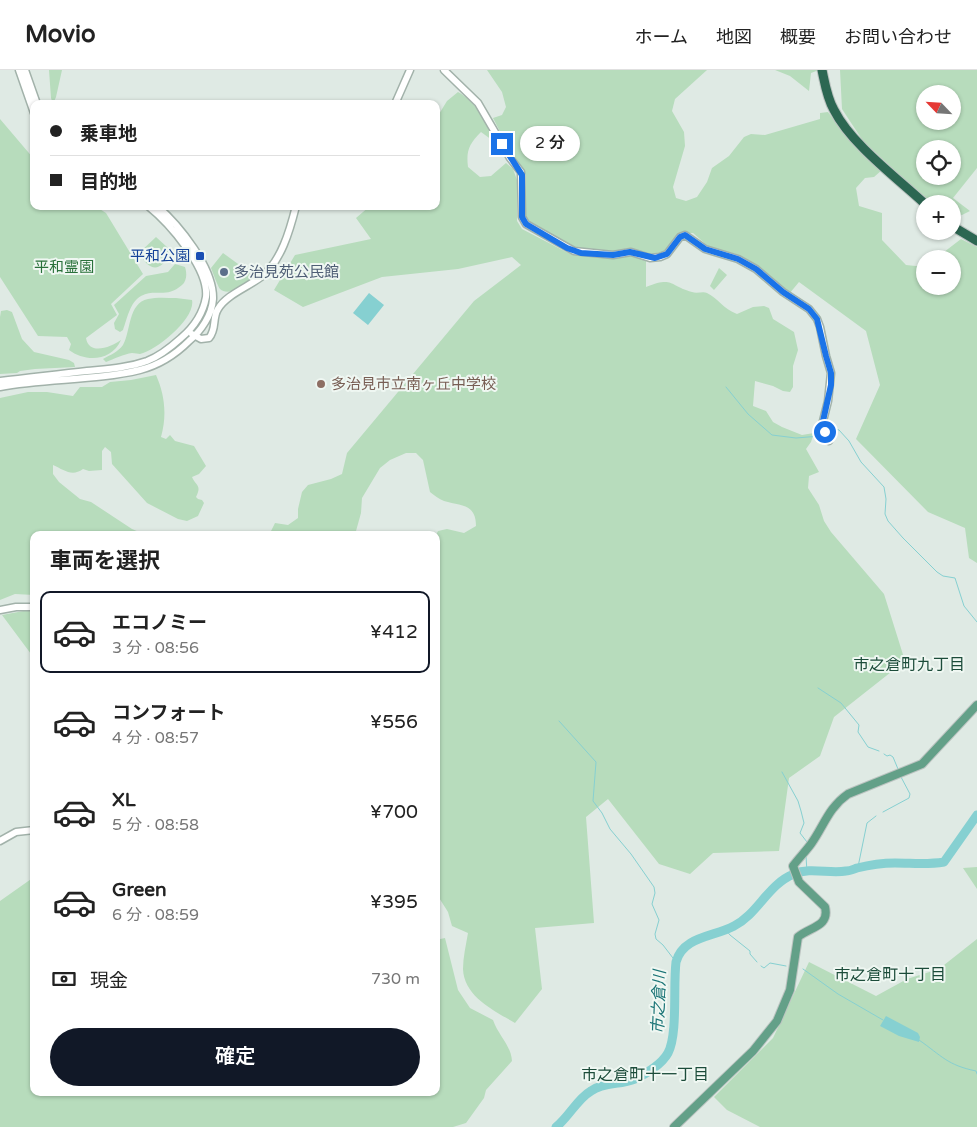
<!DOCTYPE html>
<html lang="ja">
<meta charset="utf-8">
<style>
body{margin:0;font-family:"Varela Round","Noto Sans JP",sans-serif;background:#f2f2f2;color:#222;height:100vh;display:flex;flex-direction:column;font-size:19px;white-space:nowrap}
*{box-sizing:border-box;margin:0}
p{font-size:16px;color:#767676}
.icon{flex:none;width:28px;height:28px;fill:none;stroke:currentColor;stroke-width:2;stroke-linecap:round;stroke-linejoin:round}
.map{position:relative;flex:1;overflow:hidden}
.panel{position:absolute;left:30px;top:461px;width:410px;height:565px;display:flex;flex-direction:column;background:#fff;border-radius:10px;box-shadow:0 1px 4px #0004}
.panel>*{flex:none}
.banner{position:absolute;left:30px;top:30px;width:410px;height:110px;border-radius:10px;box-shadow:0 1px 4px #0004;display:grid;align-content:center;height:110px;padding:0 20px;background:#fff}
.needle{width:32px;rotate:295deg}
.tools{position:absolute;left:916px;top:15px;display:grid;gap:10px}
.tools a{display:grid;place-items:center;width:45px;height:45px;border-radius:50%;background:#fff;box-shadow:0 1px 4px #0004;font-size:25px}
.end{position:absolute;width:22px;height:22px;margin:-11px;border:6px solid #1a73e8;background:#fff;box-shadow:0 0 0 2px #fff}
.from{border-radius:50%}
.bubble{position:absolute;height:35px;border-radius:18px;background:#fff;box-shadow:0 1px 4px #0004;font-size:16px;font-weight:600;line-height:35px;text-align:center}
.banner b{display:flex;align-items:center;gap:18px;height:48px;font-size:19px}
.banner b+b{border-top:1px solid #e0e0e0}
.banner i{width:12px;height:12px;background:#222}
ul{padding:0;list-style:none}
li{display:flex;align-items:center;gap:15px;height:82px;margin:0 10px 8px;padding:0 10px;border:2px solid transparent;border-radius:10px}
li div{flex:1}
li b{display:block;font-size:19px}
li em{font-style:normal;font-weight:600}
li.on{border-color:#111827}
li>.icon{width:45px;height:45px;stroke-width:1.5}
h2{padding:0 20px;font-size:22px;line-height:60px}
.pay{display:flex;align-items:center;gap:12px;height:55px;padding:0 20px;font-size:19px}
.pay p{margin-inline-start:auto}
.action{display:flex;gap:10px;margin-top:auto;padding:10px 20px}
.action a{flex:1;height:58px;border-radius:30px;background:#111827;color:#fff;font-size:20px;font-weight:600;line-height:58px;text-align:center}
header{display:flex;align-items:center;gap:30px;box-sizing:border-box;height:70px;padding:0 25px;background:#fff;border-bottom:1px solid #e0e0e0}
header strong{font-size:24px}
nav{display:flex;gap:28px;margin-inline-start:auto;font-size:18px}
.map>svg:first-child{display:block}
.green{fill:#b7dcbc;fill-rule:evenodd}
.water{fill:#86d0d1}
.lines{fill:none;stroke-linecap:round;stroke-linejoin:round}
.stream{stroke:#86d0d1;stroke-width:1}
.river{stroke:#86d0d1;stroke-width:9}
.minor-casing{stroke:#a2b2aa;stroke-width:9}
.major-casing{stroke:#bcc4c1;stroke-width:10}
.highway-casing{stroke:#bcc4c1;stroke-width:11}
.minor{stroke:#fff;stroke-width:6}
.major{stroke:#63a088;stroke-width:8}
.highway{stroke:#2c6752;stroke-width:9}
.route{stroke:#1a73e8;stroke-width:6}
.transit-dot{fill:#1a4fb4;stroke:#eff7f2;stroke-width:2}
.service-dot{fill:#5c6f8a;stroke:#eff7f2;stroke-width:2}
.education-dot{fill:#8d6e63;stroke:#eff7f2;stroke-width:2}
.labels{text-anchor:middle;dominant-baseline:central;stroke-width:4;stroke-linejoin:round;paint-order:stroke}
.transit-label{font-size:15px;fill:#164399;stroke:#eff7f2;text-anchor:end}
.park-label{font-size:15px;fill:#2a713b;stroke:#eff7f2}
.service-label{font-size:15px;fill:#4e5e75;stroke:#eff7f2;text-anchor:start}
.education-label{font-size:15px;fill:#785e54;stroke:#eff7f2;text-anchor:start}
.neighbourhood-label{font-size:16px;fill:#1c4c3a;stroke:#eff7f2}
.water-label{font-size:16px;font-style:italic;fill:#1a7476;stroke:#eff7f2}
</style>
<header>
<strong>Movio</strong>
<nav><a>ホーム</a><a>地図</a><a>概要</a><a>お問い合わせ</a></nav>
</header>
<div class="map">
<svg width="977" height="1057" viewBox="0 0 977 1057">
<rect width="100%" height="100%" fill="#dfeae4"/>
<path class="green" d="M49,0H62L56,27L53,34L51,28Z
M487,0H707L675,29L672,41L684,62L685,76L673,117L676,128L686,131L697,127L707,112L712,98L729,86L744,67L751,64L765,65L820,49V43L828,42L844,63L882,100L874,107L865,108L856,118L859,136L882,143V170L906,195L925,197V216H952V189H935L961,169L977,177V493L969,488L965,458L928,442L856,369L880,315L866,261L799,212L789,224L750,192L736,184L709,177L693,163H682L663,182L654,186L628,178L615,182L575,178L531,154L525,147L526,105L512,85L493,48L502,45L506,37L502,22Z
M775,0H819L811,3L809,21L790,6Z
M840,0H977V98L953,128L970,141L962,145L953,142L952,134H934L917,121L863,71L842,39ZM925,24H952V51H925ZM925,79H952V106H925Z
M458,22C475,31 488,52 492,70L481,62C469,74 466,81 468,97L480,107L491,106L506,93L513,99L517,110V151L522,159L572,185L611,188L632,186L646,191V217C674,206 669,216 692,222C697,224 703,221 707,223C718,228 723,239 737,244L753,237L764,236L769,238L773,249L794,262L798,280L793,296V317L790,322L783,321L773,316L755,311L753,336L766,341L773,352L782,357L802,365L814,363L811,372L806,379L819,402L809,406L808,418L819,435L824,451L831,462L884,524L905,591L834,647L820,686L789,708L779,781L713,783L690,804L659,794L608,729L586,747L594,853L535,858L542,919L515,953C495,941 464,927 463,899C463,887 466,875 468,863L452,856L448,842L436,823V465L438,461L447,459L464,463L476,456C476,433 460,436 444,431C439,429 434,425 430,422L423,390L416,383H406L390,390L380,398L362,428L361,443L356,461L351,465H269L275,453L288,455L298,448V439L302,422L308,415L331,409L342,404L347,383L474,231L521,195L512,187L458,199L382,207L303,237L274,220L295,185L371,169L356,148L370,136H436V49L447,31Z
M0,49L34,89V136H95L106,143L143,204L111,234L117,245L86,268C89,286 111,277 121,270C111,292 85,292 69,280L71,274L67,267L38,266L0,207Z
M156,167L167,177L170,184C160,203 149,201 139,183Z
M223,183L256,207C248,212 230,228 220,219C218,217 213,203 211,198Z
M175,194L185,197C187,203 187,211 182,215C166,229 156,218 141,226C130,232 127,249 123,260L120,262L115,259L114,253L119,244L114,235L146,206L168,202Z
M719,198L727,205L714,220L710,216Z
M176,228L192,230C196,248 157,280 140,284C138,284 135,283 132,283C124,284 114,289 106,292L103,289C110,285 118,282 123,275C131,261 128,233 148,229C157,227 167,228 176,228Z
M7,240L12,242L22,269L34,282L69,290L74,293L75,297L35,299L20,301L17,303L0,304V247L1,241Z
M156,305C165,325 167,346 161,367L166,369L170,365L175,371L194,376L206,396L199,404L192,407C196,416 202,415 196,427L198,429L202,430L204,433L198,446L187,451L178,449L147,433L112,394L111,382L105,377L102,381V400L89,401L83,399C72,407 64,400 53,395V404L59,412L80,429L91,432L132,459L146,465H34V525L15,524L0,530V328L28,322H47L73,326L80,317H102L110,312L131,310Z
M34,539V577L31,584L2,545Z
M977,797V819L963,798Z
M34,807V1022H436V870L445,868L458,920L470,938L493,950C498,965 511,975 512,991L486,1020L484,1028L466,1053L453,1057H0V831Z
M977,869V1057H760L727,1040L714,1027L773,968L809,892L876,926L907,909L939,899Z"/>
<path class="water" d="M369,223L384,235L368,255L353,243Z
M886,946L918,963L920,967L919,972L899,966L880,956Z"/>
<g class="lines">
<path class="stream" d="M726,317L748,344L772,365L796,368L820,366L824,363
M827,361L833,358L839,360L849,371L861,392L884,417L886,429L885,444L888,451L903,468L937,502L943,506L955,508L964,536L977,552
M818,618L841,633L859,655L858,662L868,677L879,681
M559,651L596,692L593,731L602,743L610,759L631,784L654,817L655,823L652,834L659,850L655,864L656,869L663,875L676,892
M884,684L887,686L890,685L893,687L898,699
M782,702L798,731L801,741L804,753L800,763L807,772
M883,742L909,728L910,724L901,707
M806,786L807,802
M858,797L867,753L876,746
M725,859L730,865L750,881V884L757,892
M761,896L764,898L770,893L786,896
M803,899L838,924L883,950
M919,970C942,986 947,995 976,1001L977,1004"/>
<path class="river" d="M556,1057C569,1047 577,1029 591,1021C604,1012 620,1015 635,1009C646,1004 662,994 668,983C678,964 673,916 676,892C683,866 714,867 734,856C758,844 768,814 794,804C810,797 830,804 846,801C850,801 854,799 857,798C869,795 883,793 895,793C912,793 927,795 944,792L977,745"/>
<defs>
<path id="minor" d="M19,0L34,43
M25,0L37,34
M444,0L478,33L510,88L521,102L522,147L526,154L574,181L613,185L631,182L650,188L660,187L667,184L680,167L685,165L705,179L738,189L756,199L783,222L809,239L817,249L820,257L826,286L831,303L828,331L823,351L825,362L829,371
M395,34L410,0
M192,264L201,269L209,268C217,259 212,248 218,239C226,225 248,217 261,207C281,192 290,160 296,136
M0,311C29,308 58,304 87,301C107,299 127,298 147,291C160,286 171,277 181,268C194,257 203,244 206,227C209,198 169,153 148,136
M0,317C45,308 96,311 140,300C159,295 175,285 189,271C201,261 212,245 213,229C214,198 179,155 157,136
M0,540L16,537H34
M0,771L16,762L34,760"/>
<path id="major" d="M674,1057L753,981L777,951L790,920L798,867C809,857 830,857 825,837L799,812L793,796C799,788 805,782 811,774C824,756 828,738 848,724L922,694L977,635"/>
<path id="highway" d="M822,0C825,14 827,28 834,40C851,74 897,108 925,134
M952,156L977,171"/>
</defs>
<use href="#minor" class="minor-casing"/>
<use href="#major" class="major-casing"/>
<use href="#highway" class="highway-casing"/>
<use href="#minor" class="minor"/>
<use href="#major" class="major"/>
<use href="#highway" class="highway"/>
</g>
<g class="lines">
<path class="route" d="M502,74L522,105V147L526,154L567,178L581,183L613,185L630,182L655,188L667,184L680,167L685,165L705,179L738,189L756,199L783,222L809,239L817,249L826,286L831,303V315L823,351L825,362"/>
</g>
<rect class="transit-dot" x="195" y="181" width="10" height="10" rx="2.5"/>
<circle class="service-dot" cx="224" cy="202" r="5"/>
<circle class="education-dot" cx="321" cy="314" r="5"/>
<g class="labels">
<g class="transit-label">
<text x="190" y="186">平和公園</text>
</g>
<g class="park-label">
<text x="64" y="197">平和霊園</text>
</g>
<g class="service-label">
<text x="234" y="202">多治見苑公民館</text>
</g>
<g class="education-label">
<text x="331" y="314">多治見市立南ヶ丘中学校</text>
</g>
<g class="neighbourhood-label">
<text x="909" y="595">市之倉町九丁目</text>
<text x="890" y="905">市之倉町十丁目</text>
<text x="645" y="1005">市之倉町十一丁目</text>
</g>
<g class="water-label">
<text transform="translate(659 932) rotate(-88)">市之倉川</text>
</g>
</g>
</svg>
<div class="tools">
<a><svg class="needle" viewBox="-14 -14 28 28"><path d="M0-13l5 13h-10z" fill="#e53935"/><path d="M0 13l5-13h-10z" fill="#767676"/></svg></a>
<a><svg class="icon" aria-label="locate" viewBox="0 0 24 24"><circle cx="12" cy="12" r="6"/><path d="M12 2v4M12 18v4M2 12h4M18 12h4"/></svg></a>
<a>+</a>
<a>−</a>
</div>
<i class="end from" style="left:825px;top:362px"></i>
<i class="end" style="left:502px;top:74px"></i>
<div class="bubble" style="left:520px;top:56px;width:60px">2 分</div>
<div class="banner">
<b><i class="from"></i>乗車地</b>
<b><i></i>目的地</b>
</div>
<section class="panel">
<h2>車両を選択</h2>
<ul>
<li class="on"><svg class="icon" aria-label="car" viewBox="0 0 24 24"><path d="M5 17H2v-5l4-1 3-4h7l3 4 3 1v5h-3M9 17h6M6 11h13"/><circle cx="7" cy="17" r="2"/><circle cx="17" cy="17" r="2"/></svg><div><b>エコノミー</b><p>3 分 · 08:56</p></div><em>¥412</em></li>
<li><svg class="icon" aria-label="car" viewBox="0 0 24 24"><path d="M5 17H2v-5l4-1 3-4h7l3 4 3 1v5h-3M9 17h6M6 11h13"/><circle cx="7" cy="17" r="2"/><circle cx="17" cy="17" r="2"/></svg><div><b>コンフォート</b><p>4 分 · 08:57</p></div><em>¥556</em></li>
<li><svg class="icon" aria-label="car" viewBox="0 0 24 24"><path d="M5 17H2v-5l4-1 3-4h7l3 4 3 1v5h-3M9 17h6M6 11h13"/><circle cx="7" cy="17" r="2"/><circle cx="17" cy="17" r="2"/></svg><div><b>XL</b><p>5 分 · 08:58</p></div><em>¥700</em></li>
<li><svg class="icon" aria-label="car" viewBox="0 0 24 24"><path d="M5 17H2v-5l4-1 3-4h7l3 4 3 1v5h-3M9 17h6M6 11h13"/><circle cx="7" cy="17" r="2"/><circle cx="17" cy="17" r="2"/></svg><div><b>Green</b><p>6 分 · 08:59</p></div><em>¥395</em></li>
</ul>
<div class="pay"><svg class="icon" aria-label="cash" viewBox="0 0 24 24"><path d="M3 7h18v10H3z"/><circle cx="12" cy="12" r="2"/></svg>現金<p>730 m</p></div>
<div class="action"><a>確定</a></div>
</section>
</div>
